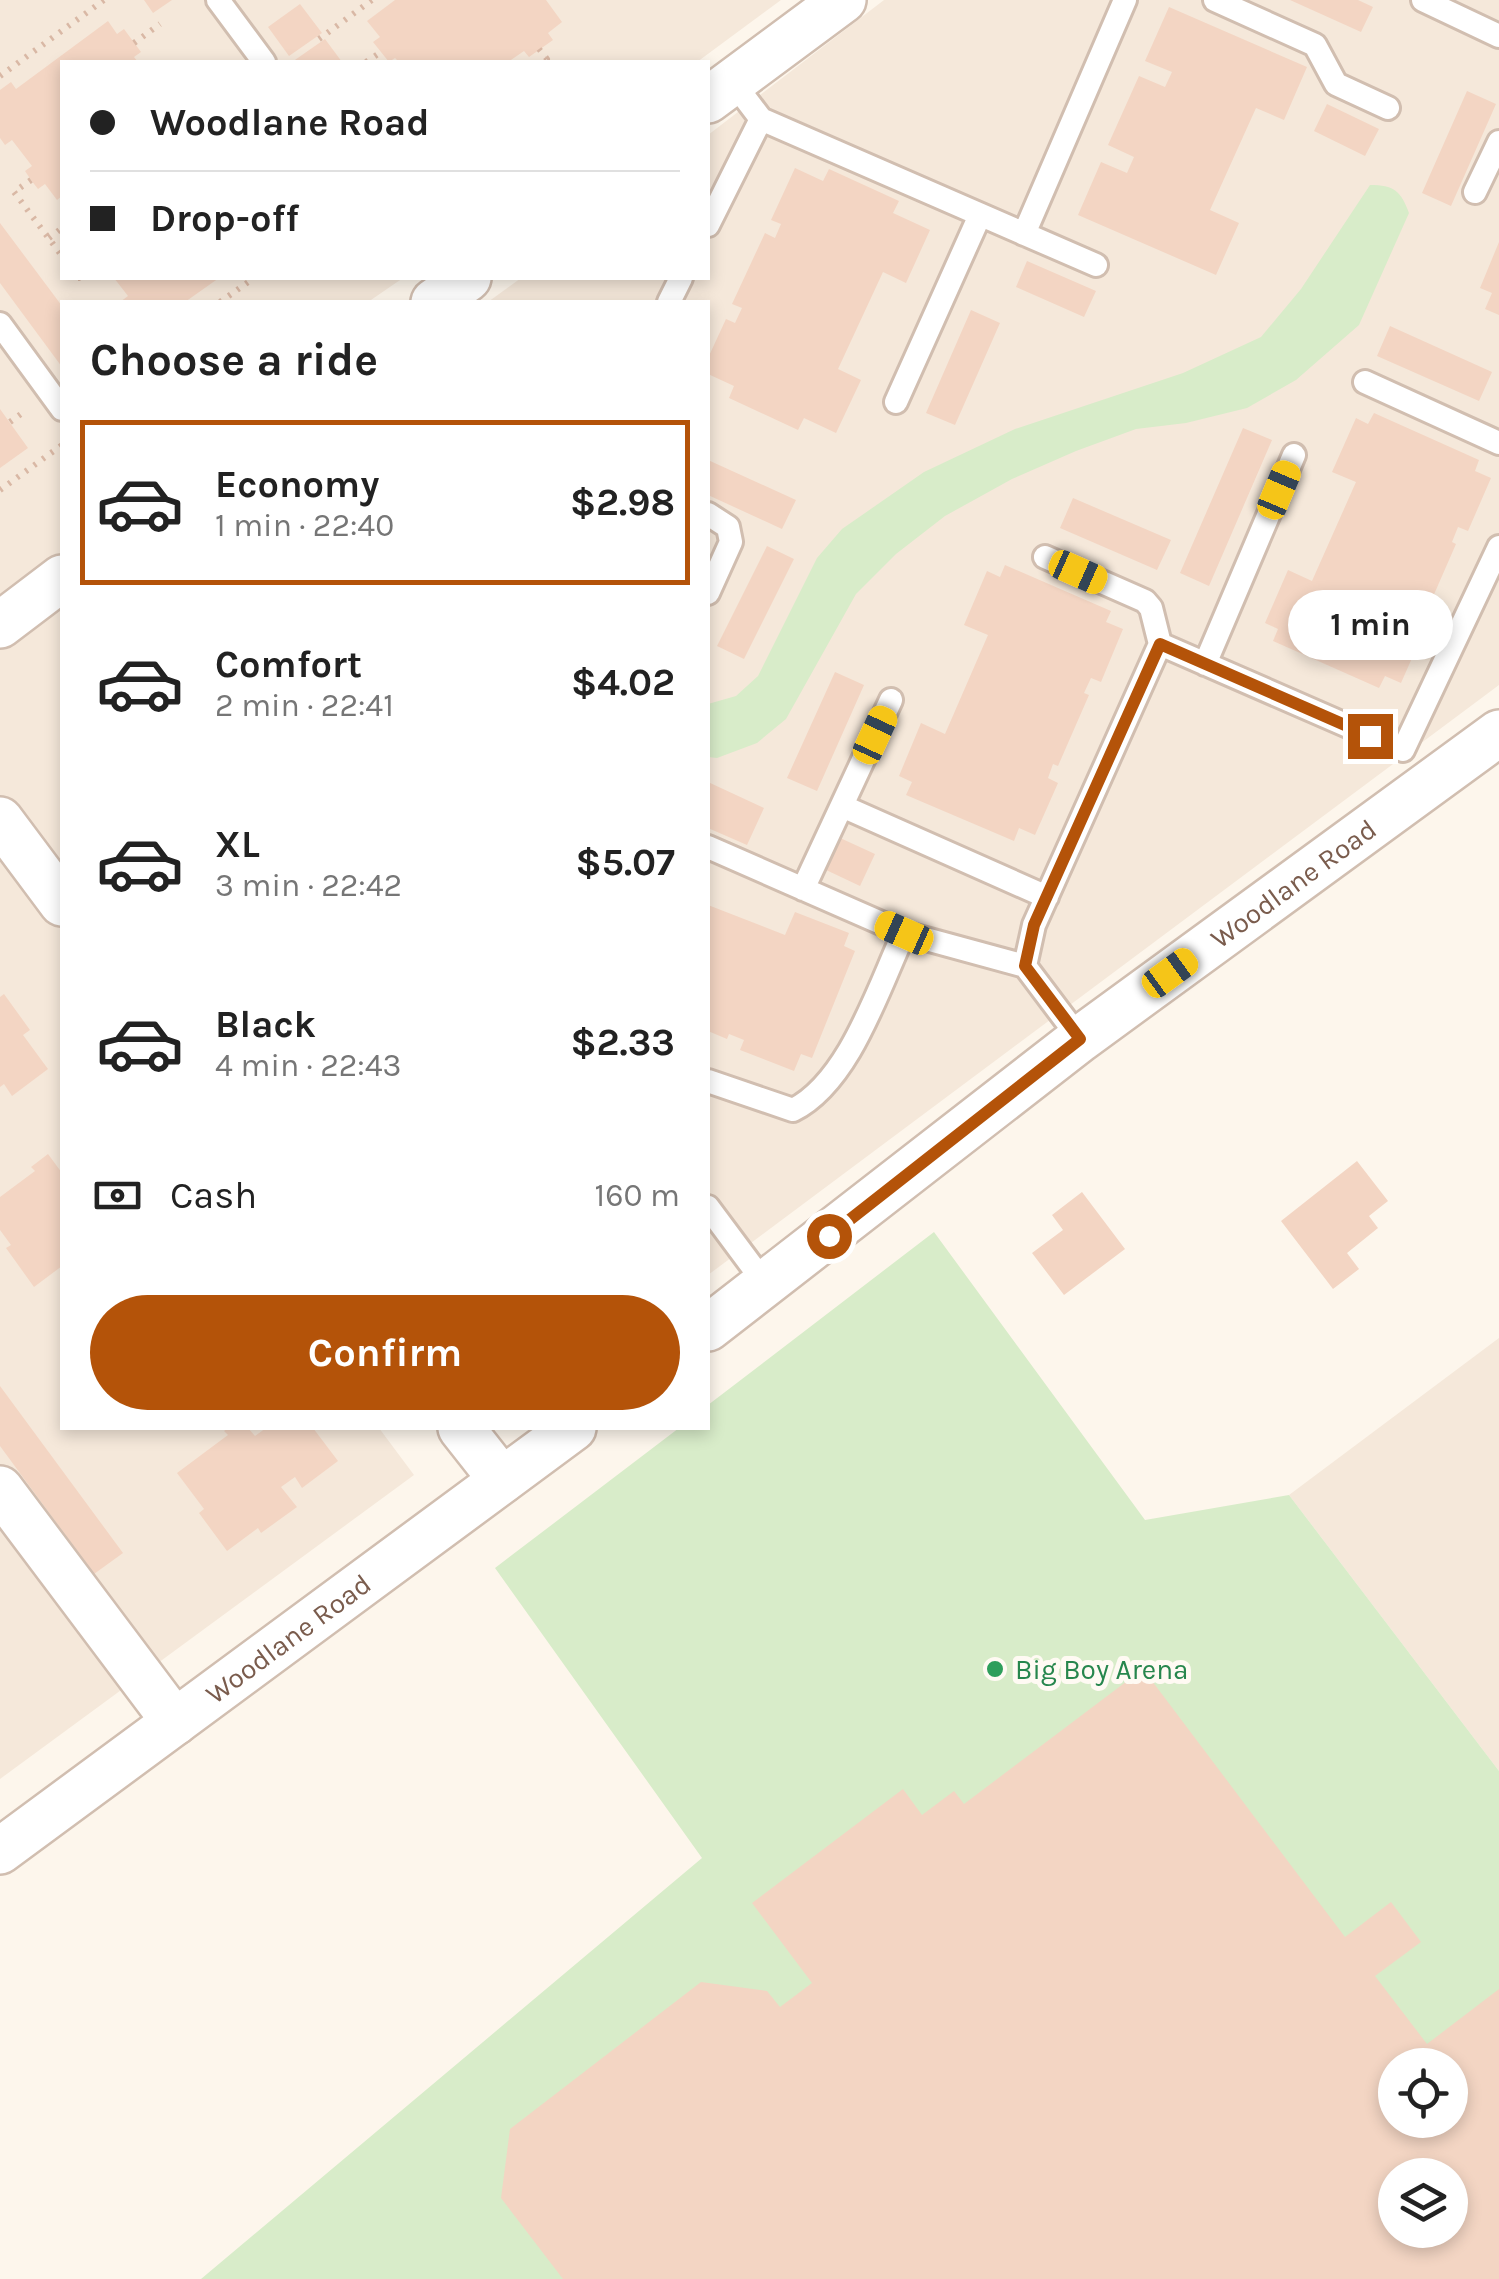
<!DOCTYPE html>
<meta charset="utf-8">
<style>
body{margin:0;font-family:Karla,sans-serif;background:#f2f2f2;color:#222;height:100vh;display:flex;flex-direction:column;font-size:38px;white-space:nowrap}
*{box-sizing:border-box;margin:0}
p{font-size:32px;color:#767676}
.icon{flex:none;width:55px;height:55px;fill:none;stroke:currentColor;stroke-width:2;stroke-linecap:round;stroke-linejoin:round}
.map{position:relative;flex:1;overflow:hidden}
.sheet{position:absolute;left:60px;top:300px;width:650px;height:1130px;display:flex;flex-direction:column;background:#fff;border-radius:0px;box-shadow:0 5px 15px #0003}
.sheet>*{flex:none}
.guide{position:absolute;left:60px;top:60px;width:650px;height:220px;border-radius:0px;box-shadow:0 5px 15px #0003;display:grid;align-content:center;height:220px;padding:0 30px;background:#fff}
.controls{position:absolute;left:1378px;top:2048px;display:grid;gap:20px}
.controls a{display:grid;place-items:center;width:90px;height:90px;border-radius:50%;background:#fff;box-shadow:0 5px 15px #0003;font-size:50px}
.end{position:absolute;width:45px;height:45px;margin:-22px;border:12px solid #b45309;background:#fff;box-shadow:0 0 0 5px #fff}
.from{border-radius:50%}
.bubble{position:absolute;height:70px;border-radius:35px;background:#fff;box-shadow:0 5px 15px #0003;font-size:32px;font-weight:700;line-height:70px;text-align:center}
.car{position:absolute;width:30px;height:60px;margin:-30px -15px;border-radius:12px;box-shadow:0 0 8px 2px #0007;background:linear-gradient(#f5c518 24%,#345 0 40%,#f5c518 0 76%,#345 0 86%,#f5c518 0)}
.guide b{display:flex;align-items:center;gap:35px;height:95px;font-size:38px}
.guide b+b{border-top:2px solid #e0e0e0}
.guide i{width:25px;height:25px;background:#222}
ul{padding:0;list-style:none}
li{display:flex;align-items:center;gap:30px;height:165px;margin:0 20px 15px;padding:0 10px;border:5px solid transparent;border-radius:0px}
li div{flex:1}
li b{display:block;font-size:38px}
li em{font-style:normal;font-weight:700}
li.active{border-color:#b45309}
li>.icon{width:90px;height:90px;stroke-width:1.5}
h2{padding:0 30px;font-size:45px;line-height:120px}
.pay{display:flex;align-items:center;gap:25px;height:110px;padding:0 30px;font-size:38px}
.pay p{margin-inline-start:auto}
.button{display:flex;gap:20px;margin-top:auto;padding:20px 30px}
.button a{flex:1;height:115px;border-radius:60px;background:#b45309;color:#fff;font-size:40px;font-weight:700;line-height:115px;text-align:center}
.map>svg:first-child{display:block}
.residential{fill:#f5e8da}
.green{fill:#d8ecc9;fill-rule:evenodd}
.building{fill:#f3d5c3;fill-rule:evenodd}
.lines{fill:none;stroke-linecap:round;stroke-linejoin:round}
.service-casing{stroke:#d1beb0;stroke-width:28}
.minor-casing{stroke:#d1beb0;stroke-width:50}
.path{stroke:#d9b8a5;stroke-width:6;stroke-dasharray:2.5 8;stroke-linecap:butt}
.service{stroke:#fff;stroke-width:22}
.minor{stroke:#fff;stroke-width:45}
.route{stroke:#b45309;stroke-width:12}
.leisure-dot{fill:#2e9e5b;stroke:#fffaf3;stroke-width:4}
.labels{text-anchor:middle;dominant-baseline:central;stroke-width:10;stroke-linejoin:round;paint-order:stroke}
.street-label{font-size:28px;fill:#7a5c4d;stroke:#fffaf3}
.leisure-label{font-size:28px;fill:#27864d;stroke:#fffaf3;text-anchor:start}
</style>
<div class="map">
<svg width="1499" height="2279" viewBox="0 0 1499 2279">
<rect width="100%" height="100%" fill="#fdf6ec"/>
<path class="residential" d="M0,0H781L697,62H62V278H403L368,302H62V1428H379L414,1475L0,1779Z
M884,0H1499V685L708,1275V302H488L521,278H708V135Z
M1499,1338V1771L1289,1495Z"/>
<path class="green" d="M1370,185C1394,185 1401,191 1409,213L1359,325L1296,380L1247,408L1186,423L1136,429L1076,451L1012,479L945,516L896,554L856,594L786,719L757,743L717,758L708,757V704L736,696L758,676L817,558L842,529L924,472L1015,429L1183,373L1261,337L1301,289Z
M934,1232L1145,1520L1289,1495L1499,1771V2279H201L702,1858L495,1568L679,1428H708V1405ZM1395,2065H1450V2120H1395ZM1395,2175H1450V2230H1395Z"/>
<path class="building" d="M144,0H172L153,13Z
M395,0H546L562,22L548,33L553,40L529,57L524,51L508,62H399L395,58L389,62L373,42L380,37L367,21Z
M1290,0H1358L1373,7L1361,32Z
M300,4L322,33L289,56L268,27Z
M1169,7L1307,67L1284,120L1256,108L1210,210L1239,223L1216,275L1078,215L1101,162L1127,173L1134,157L1108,145L1139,76L1165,87L1172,72L1145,61Z
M108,21L117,34L124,29L141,52L134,57L138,62H62V196L57,200L45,184L38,189L31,180L25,171L32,166L12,140L5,145L0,138V90L11,82L16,89Z
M325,39L342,62H292Z
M1467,91L1496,104L1451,206L1422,193Z
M1327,104L1379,129L1365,156L1314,131Z
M795,168L823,181L829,169L899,201L893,213L930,230L906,283L883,272L838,369L861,380L836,433L804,418L798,430L729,398L734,386L708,374V358L726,319L735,323L742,308L732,304L765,233L775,238L781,224L771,220Z
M0,223L62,306V367L0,283Z
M1499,242V315L1485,309L1492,293L1480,288Z
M1027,261L1096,291L1084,317L1016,287Z
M114,278H219L185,302H120L128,296Z
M971,310L1000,323L955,425L926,413Z
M1390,326L1492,372L1479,401L1377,356Z
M0,409L28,448L0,468Z
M1374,413L1479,460L1475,471L1491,478L1468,531L1458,527L1452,542L1456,544L1425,615L1420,613L1414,626L1424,631L1401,683L1385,676L1379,688L1273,641L1278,629L1265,623L1288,570L1312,581L1356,482L1332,472L1356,418L1368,424Z
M1243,428L1272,440L1209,586L1180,573Z
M708,460L796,500L782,529L708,495Z
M1073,498L1171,540L1157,570L1060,528Z
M767,546L794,559L744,659L717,646Z
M1005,565L1111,611L1106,622L1123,629L1101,682L1091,678L1084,693L1089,695L1058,766L1053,764L1048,778L1058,783L1035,835L1019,828L1014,841L906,795L912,782L899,776L921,723L945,734L988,635L964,625L987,571L1000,577Z
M835,672L864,685L817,791L787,778Z
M708,782L764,808L747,845L708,828Z
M838,837L875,854L860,886L824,869Z
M708,905L785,935L795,912L849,933L844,946L855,951L812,1058L801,1054L794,1071L740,1050L744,1040L729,1034L727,1039L708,1031Z
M4,994L30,1030L23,1035L48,1069L12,1096L4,1084L0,1087V997Z
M48,1154L62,1173V1266L34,1287L6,1248L11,1245L0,1230V1197L35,1171L31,1167Z
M1357,1161L1388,1201L1369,1216L1378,1228L1347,1253L1359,1269L1333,1289L1281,1221Z
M1082,1192L1125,1249L1064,1295L1032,1253L1063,1230L1052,1215Z
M0,1386L123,1553L94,1574L0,1446Z
M228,1428H248L255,1436L266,1428H313L338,1461L302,1488L295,1477L281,1487L297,1507L261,1533L258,1528L227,1551L199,1513L204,1509L177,1473L228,1435L224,1431Z
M1143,1669L1345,1937L1391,1902L1421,1942L1375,1976L1427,2044L1499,1989V2279H563L501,2198L510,2129L701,1982L767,1991L780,2007L812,1983L752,1903L903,1789L922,1815L954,1791L964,1804ZM1395,2065H1450V2120H1395ZM1395,2175H1450V2230H1395Z"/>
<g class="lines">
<defs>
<path id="service" d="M218,0L264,62
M1215,0L1315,45L1336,84L1388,108
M1423,0L1499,36
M761,119L1096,265
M1475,192L1499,142
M708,225L761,119L733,82
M1024,234L1125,0
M669,302L681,278
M0,324L62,409
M1365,382L1499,443
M896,402L980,215
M708,514L728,527L731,542L708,593
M1045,557L1145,601L1151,608L1160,644
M1205,664L1294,455
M842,806L1047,897
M708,847L904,933L1025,966
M803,889L891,700
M1080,1039L1025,966L1034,925L1160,644L1403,750L1499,547
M708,1081L793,1110C849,1082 878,989 904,933
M708,1207L766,1285"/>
<g id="minor">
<path d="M708,100L843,0"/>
<path d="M434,302L468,278"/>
<path d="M0,625L62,578"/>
<path d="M0,820L62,903"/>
<path id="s1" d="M708,1328L1080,1039L1499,733"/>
<path d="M461,1428L502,1480"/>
<path d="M0,1489L175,1722"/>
<path id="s2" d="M0,1851L573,1428"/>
</g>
</defs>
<use href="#service" class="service-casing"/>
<use href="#minor" class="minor-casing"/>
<path class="path" d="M319,39L372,0
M134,43L160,24
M539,49L547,59L541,62
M366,62L381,52
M0,76L104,0
M31,180L14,192L62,256
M49,238L62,228
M78,278H83
M220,302L254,278
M10,422L25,411
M0,490L62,445"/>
<use href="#service" class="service"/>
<use href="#minor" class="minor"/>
</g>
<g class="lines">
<path class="route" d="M829,1236L1080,1039L1025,966L1034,925L1160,644L1370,736"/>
</g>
<circle class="leisure-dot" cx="995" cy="1669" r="10"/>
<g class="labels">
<g class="street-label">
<text stroke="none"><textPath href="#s1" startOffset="735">Woodlane Road</textPath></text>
<text stroke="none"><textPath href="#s2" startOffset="358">Woodlane Road</textPath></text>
</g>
<g class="leisure-label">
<text x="1015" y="1669">Big Boy Arena</text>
</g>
</g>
</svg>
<div class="controls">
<a><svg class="icon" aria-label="locate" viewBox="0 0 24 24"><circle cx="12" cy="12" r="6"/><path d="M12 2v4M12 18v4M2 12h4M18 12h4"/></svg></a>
<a><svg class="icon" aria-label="layers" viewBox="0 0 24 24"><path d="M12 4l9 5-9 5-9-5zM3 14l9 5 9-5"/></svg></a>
</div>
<i class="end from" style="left:829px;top:1236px"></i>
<i class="end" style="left:1370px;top:736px"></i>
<div class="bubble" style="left:1288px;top:590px;width:165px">1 min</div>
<i class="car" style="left:1279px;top:490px;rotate:23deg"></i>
<i class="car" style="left:1078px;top:572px;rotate:114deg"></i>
<i class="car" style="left:875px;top:735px;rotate:25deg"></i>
<i class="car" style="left:904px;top:933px;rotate:294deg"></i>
<i class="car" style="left:1170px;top:973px;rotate:54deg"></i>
<div class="guide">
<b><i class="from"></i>Woodlane Road</b>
<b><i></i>Drop-off</b>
</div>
<section class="sheet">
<h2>Choose a ride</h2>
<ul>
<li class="active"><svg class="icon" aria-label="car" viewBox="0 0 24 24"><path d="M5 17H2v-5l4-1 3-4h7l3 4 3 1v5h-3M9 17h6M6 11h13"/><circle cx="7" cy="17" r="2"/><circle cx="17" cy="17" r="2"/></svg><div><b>Economy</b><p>1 min · 22:40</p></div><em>$2.98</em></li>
<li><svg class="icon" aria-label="car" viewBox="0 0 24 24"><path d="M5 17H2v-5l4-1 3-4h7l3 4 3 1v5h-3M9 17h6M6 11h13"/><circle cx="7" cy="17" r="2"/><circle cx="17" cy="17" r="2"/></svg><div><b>Comfort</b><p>2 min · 22:41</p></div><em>$4.02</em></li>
<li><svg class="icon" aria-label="car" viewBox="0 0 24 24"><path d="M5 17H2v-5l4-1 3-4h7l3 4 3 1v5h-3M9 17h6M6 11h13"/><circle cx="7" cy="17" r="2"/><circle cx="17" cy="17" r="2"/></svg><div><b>XL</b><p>3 min · 22:42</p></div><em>$5.07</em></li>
<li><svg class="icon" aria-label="car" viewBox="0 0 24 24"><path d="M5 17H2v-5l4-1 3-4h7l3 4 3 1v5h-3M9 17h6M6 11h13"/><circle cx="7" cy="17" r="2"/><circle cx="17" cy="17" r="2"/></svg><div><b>Black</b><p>4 min · 22:43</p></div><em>$2.33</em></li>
</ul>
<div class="pay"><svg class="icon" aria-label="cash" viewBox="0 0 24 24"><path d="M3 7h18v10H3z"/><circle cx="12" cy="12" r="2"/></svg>Cash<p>160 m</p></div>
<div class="button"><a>Confirm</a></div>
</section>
</div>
